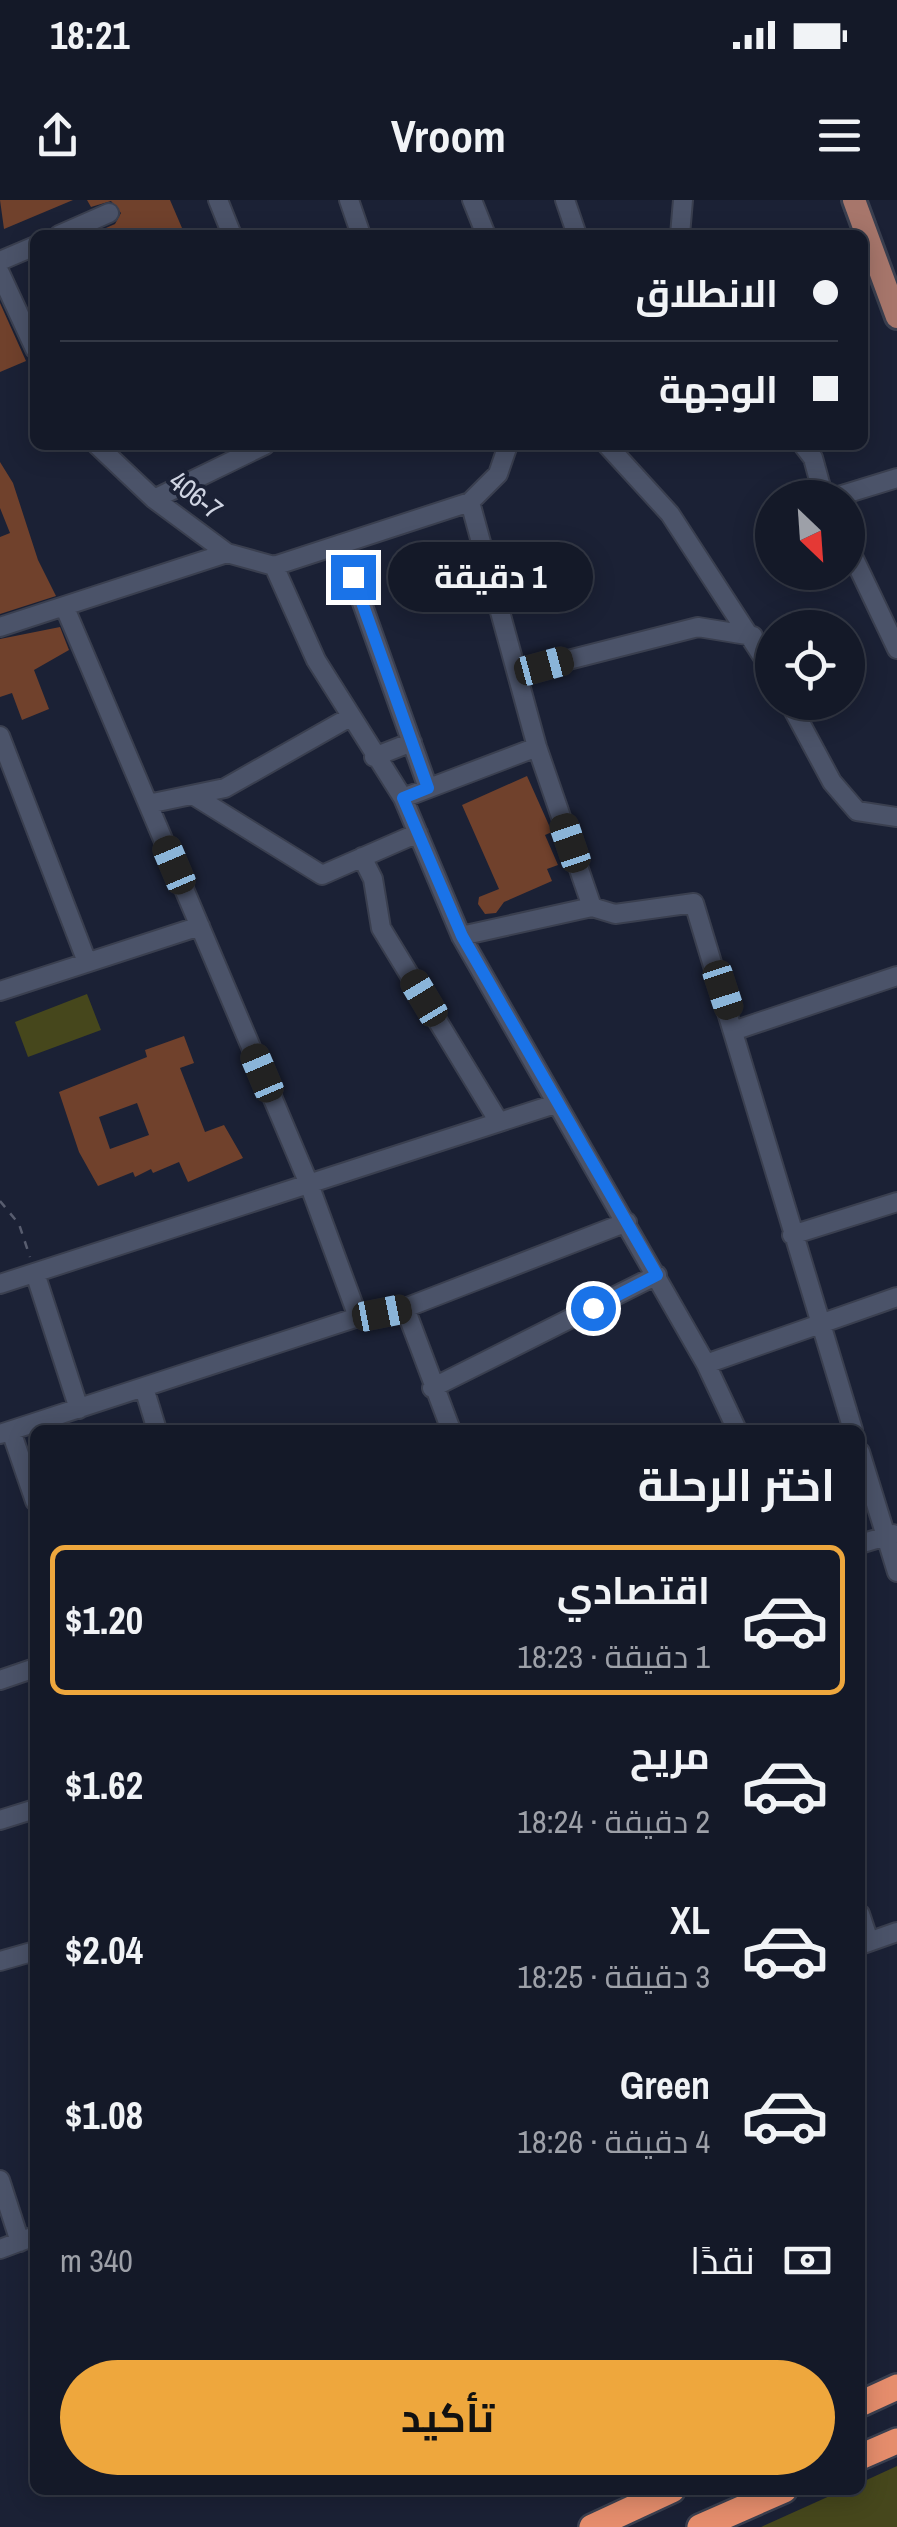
<!DOCTYPE html>
<html lang="ar">
<meta charset="utf-8">
<style>
body{margin:0;font-family:"Archivo Narrow",Cairo,sans-serif;background:#212634;color:#f1f3f6;direction:rtl;height:100vh;display:flex;flex-direction:column;font-size:38px;white-space:nowrap}
*{box-sizing:border-box;margin:0}
p{font-size:32px;color:#9da0a8}
.icon{flex:none;width:55px;height:55px;fill:none;stroke:currentColor;stroke-width:2;stroke-linecap:round;stroke-linejoin:round}
.map{position:relative;flex:1;overflow:hidden;direction:ltr}
.sheet{position:absolute;left:30px;top:1225px;width:835px;height:1070px;display:flex;flex-direction:column;background:#141928;border-radius:15px;box-shadow:0 5px 25px #0003,0 0 0 2px #333845;direction:rtl}
.sheet>*{flex:none}
.top-card{position:absolute;left:30px;top:30px;width:838px;height:220px;border-radius:15px;box-shadow:0 5px 25px #0003,0 0 0 2px #333845;direction:rtl;display:grid;align-content:center;height:220px;padding:0 30px;background:#141928}
.needle{width:65px;rotate:155deg}
.buttons{position:absolute;left:755px;top:280px;display:grid;gap:20px}
.buttons a{display:grid;place-items:center;width:110px;height:110px;border-radius:50%;background:#141928;box-shadow:0 5px 25px #0003,0 0 0 2px #333845;font-size:50px}
.end{position:absolute;width:45px;height:45px;margin:-22px;border:12px solid #1a73e8;background:#fff;box-shadow:0 0 0 5px #fff}
.from{border-radius:50%}
.bubble{position:absolute;height:70px;border-radius:35px;background:#141928;box-shadow:0 5px 25px #0003,0 0 0 2px #333845;font-size:32px;font-weight:700;line-height:70px;text-align:center;direction:rtl}
.car{position:absolute;width:30px;height:60px;margin:-30px -15px;border-radius:12px;box-shadow:0 0 8px 2px #0007;background:linear-gradient(#222 24%,#8ab4d8 0 40%,#222 0 76%,#8ab4d8 0 86%,#222 0)}
.top-card b{display:flex;align-items:center;gap:35px;height:95px;font-size:38px}
.top-card b+b{border-top:2px solid #333845}
.top-card i{width:25px;height:25px;background:#f1f3f6}
ul{padding:0;list-style:none}
li{display:flex;align-items:center;gap:30px;height:150px;margin:0 20px 15px;padding:0 10px;border:5px solid transparent;border-radius:15px}
li div{flex:1}
li b{display:block;font-size:38px}
li em{font-style:normal;font-weight:700}
li.on{border-color:#eea73d}
li>.icon{width:90px;height:90px;stroke-width:1.5}
h2{padding:0 30px;font-size:45px;line-height:120px}
.pay{display:flex;align-items:center;gap:25px;height:110px;padding:0 30px;font-size:38px}
.pay p{margin-inline-start:auto}
.action{display:flex;gap:20px;margin-top:auto;padding:20px 30px}
.action a{flex:1;height:115px;border-radius:60px;background:#eea73d;color:#111;font-size:40px;font-weight:700;line-height:115px;text-align:center}
.status{display:flex;justify-content:space-between;align-items:center;height:70px;padding:0 50px;background:#141928;direction:ltr}
.status svg{height:28px;fill:currentColor}
header{display:flex;justify-content:space-between;align-items:center;height:130px;padding:0 30px;background:#141928;font-size:45px;font-weight:700}
.map>svg:first-child{display:block}
.green{fill:#46471c}
.building{fill:#70412c;fill-rule:evenodd}
.lines{fill:none;stroke-linecap:round;stroke-linejoin:round}
.minor-casing{stroke:#3a3f4f;stroke-width:22}
.major-casing{stroke:#3a3f4f;stroke-width:28}
.highway-casing{stroke:#3a3f4f;stroke-width:30}
.path{stroke:#585d6f;stroke-width:2.5;stroke-dasharray:8 8;stroke-linecap:butt}
.minor{stroke:#4b5369;stroke-width:18}
.major{stroke:#a7766b;stroke-width:22}
.highway{stroke:#e58d6c;stroke-width:25}
.route{stroke:#1a73e8;stroke-width:12}
.labels{text-anchor:middle;dominant-baseline:central;stroke-width:8;stroke-linejoin:round;paint-order:stroke}
.street-label{font-size:28px;fill:#cfd4e2;stroke:#1b2135}
</style>
<div class="status"><b>18:21</b><svg viewBox="0 0 49 12"><path d="M0 12V9h3v3zM5 12V6h3v6zM10 12V3h3v9zM15 12V0h3v12zM26 1h20v11H26zM47 4h2v5h-2z"/></svg></div>
<header><svg class="icon" aria-label="menu" viewBox="0 0 24 24"><path d="M4 6h16M4 12h16M4 18h16"/></svg>Vroom<svg class="icon" aria-label="share" viewBox="0 0 24 24"><path d="M12 15V3M7 8l5-5 5 5M5 13v7h14v-7"/></svg></header>
<div class="map">
<svg width="897" height="2327" viewBox="0 0 897 2327">
<rect width="100%" height="100%" fill="#1b2135"/>
<path class="green" d="M87,794L101,830L28,857L15,822Z
M897,2266V2327H761L843,2290H860V2283Z"/>
<path class="building" d="M0,0H73L4,29Z
M87,0H170L185,35H90L115,24L121,13L111,1L91,7Z
M0,103L26,161L0,172Z
M0,262L13,283L38,360L56,396L0,414V337L10,333L0,308Z
M60,427L69,450L34,470L49,509L22,520L12,493L0,497V439Z
M527,576L552,632L545,635L558,665L547,669L552,681L504,702L496,713L485,714L478,704L479,697L499,689L462,605Z
M184,836L194,863L180,868L205,932L224,925L243,958L188,982L179,962L153,973L151,969L135,977L133,972L98,986L79,952L59,892L147,857L145,850ZM137,903L149,935L110,949L99,917Z"/>
<g class="lines">
<defs>
<path id="minor" d="M218,0L232,35
M349,0L361,35
M472,0L486,35
M565,0L577,35
M59,35L109,13
M680,35L683,0
M0,61L35,46
M0,73L35,149
M97,245L154,299L227,353L274,366
M607,245L670,314L772,471
M803,245L813,258L824,298
M832,298L897,278
M154,299L265,245
M470,302L498,274L508,245
M341,344L428,588
M848,346L897,449
M274,366L316,460L403,598L461,736L706,1164L737,1230
M274,366L470,302L537,547L592,707
M65,408L309,984L358,1117
M0,427L227,353
M517,473L698,427L753,436
M789,502L832,582L857,611L897,617
M0,536L87,762
M374,557L412,542
M193,595L322,675L418,633
M403,598L537,547
M148,604L225,588L350,517
M362,657L373,679L381,728L499,922
M461,736L592,707L615,714L694,703L853,1230
M0,791L200,726
M736,830L897,776
M792,1035L897,1002
M35,1073L79,1209
M0,1084L555,904
M405,1108L451,1230
M706,1164L897,1097
M144,1188L157,1230
M432,1188L657,1075
M11,1231L35,1301
M0,1234L358,1117L405,1108L627,1022
M860,1252L897,1372
M860,1344L893,1334
M0,1480L35,1468
M0,1620L35,1609
M860,1714L869,1741
M860,1745L897,1732
M0,1761L35,1751
M0,1980L20,2042
M0,2049L35,2036"/>
<path id="major" d="M854,0L897,117"/>
<path id="highway" d="M860,2204L897,2187
M860,2257L897,2241
M592,2327L672,2290
M700,2327L784,2290"/>
</defs>
<use href="#minor" class="minor-casing"/>
<use href="#major" class="major-casing"/>
<use href="#highway" class="highway-casing"/>
<path class="path" d="M0,1001L19,1024L30,1057"/>
<use href="#minor" class="minor"/>
<use href="#major" class="major"/>
<use href="#highway" class="highway"/>
</g>
<g class="lines">
<path class="route" d="M353,377L428,588L403,598L462,736L657,1075L593,1108"/>
</g>
<g class="labels">
<g class="street-label">
<text transform="translate(196 295) rotate(38)">406-7</text>
</g>
</g>
</svg>
<div class="buttons">
<a><svg class="needle" viewBox="-14 -14 28 28"><path d="M0-13l5 13h-10z" fill="#e53935"/><path d="M0 13l5-13h-10z" fill="#9da0a8"/></svg></a>
<a><svg class="icon" aria-label="locate" viewBox="0 0 24 24"><circle cx="12" cy="12" r="6"/><path d="M12 2v4M12 18v4M2 12h4M18 12h4"/></svg></a>
</div>
<i class="end from" style="left:593px;top:1108px"></i>
<i class="end" style="left:353px;top:377px"></i>
<div class="bubble" style="left:388px;top:342px;width:205px">1 دقيقة</div>
<i class="car" style="left:544px;top:466px;rotate:75deg"></i>
<i class="car" style="left:570px;top:643px;rotate:341deg"></i>
<i class="car" style="left:174px;top:665px;rotate:337deg"></i>
<i class="car" style="left:723px;top:790px;rotate:162deg"></i>
<i class="car" style="left:424px;top:798px;rotate:329deg"></i>
<i class="car" style="left:262px;top:873px;rotate:337deg"></i>
<i class="car" style="left:382px;top:1113px;rotate:79deg"></i>
<div class="top-card">
<b><i class="from"></i>الانطلاق</b>
<b><i></i>الوجهة</b>
</div>
<section class="sheet">
<h2>اختر الرحلة</h2>
<ul>
<li class="on"><svg class="icon" aria-label="car" viewBox="0 0 24 24"><path d="M5 17H2v-5l4-1 3-4h7l3 4 3 1v5h-3M9 17h6M6 11h13"/><circle cx="7" cy="17" r="2"/><circle cx="17" cy="17" r="2"/></svg><div><b>اقتصادي</b><p>1 دقيقة · 18:23</p></div><em>$1.20</em></li>
<li><svg class="icon" aria-label="car" viewBox="0 0 24 24"><path d="M5 17H2v-5l4-1 3-4h7l3 4 3 1v5h-3M9 17h6M6 11h13"/><circle cx="7" cy="17" r="2"/><circle cx="17" cy="17" r="2"/></svg><div><b>مريح</b><p>2 دقيقة · 18:24</p></div><em>$1.62</em></li>
<li><svg class="icon" aria-label="car" viewBox="0 0 24 24"><path d="M5 17H2v-5l4-1 3-4h7l3 4 3 1v5h-3M9 17h6M6 11h13"/><circle cx="7" cy="17" r="2"/><circle cx="17" cy="17" r="2"/></svg><div><b>XL</b><p>3 دقيقة · 18:25</p></div><em>$2.04</em></li>
<li><svg class="icon" aria-label="car" viewBox="0 0 24 24"><path d="M5 17H2v-5l4-1 3-4h7l3 4 3 1v5h-3M9 17h6M6 11h13"/><circle cx="7" cy="17" r="2"/><circle cx="17" cy="17" r="2"/></svg><div><b>Green</b><p>4 دقيقة · 18:26</p></div><em>$1.08</em></li>
</ul>
<div class="pay"><svg class="icon" aria-label="cash" viewBox="0 0 24 24"><path d="M3 7h18v10H3z"/><circle cx="12" cy="12" r="2"/></svg>نقدًا<p>340 m</p></div>
<div class="action"><a>تأكيد</a></div>
</section>
</div>
